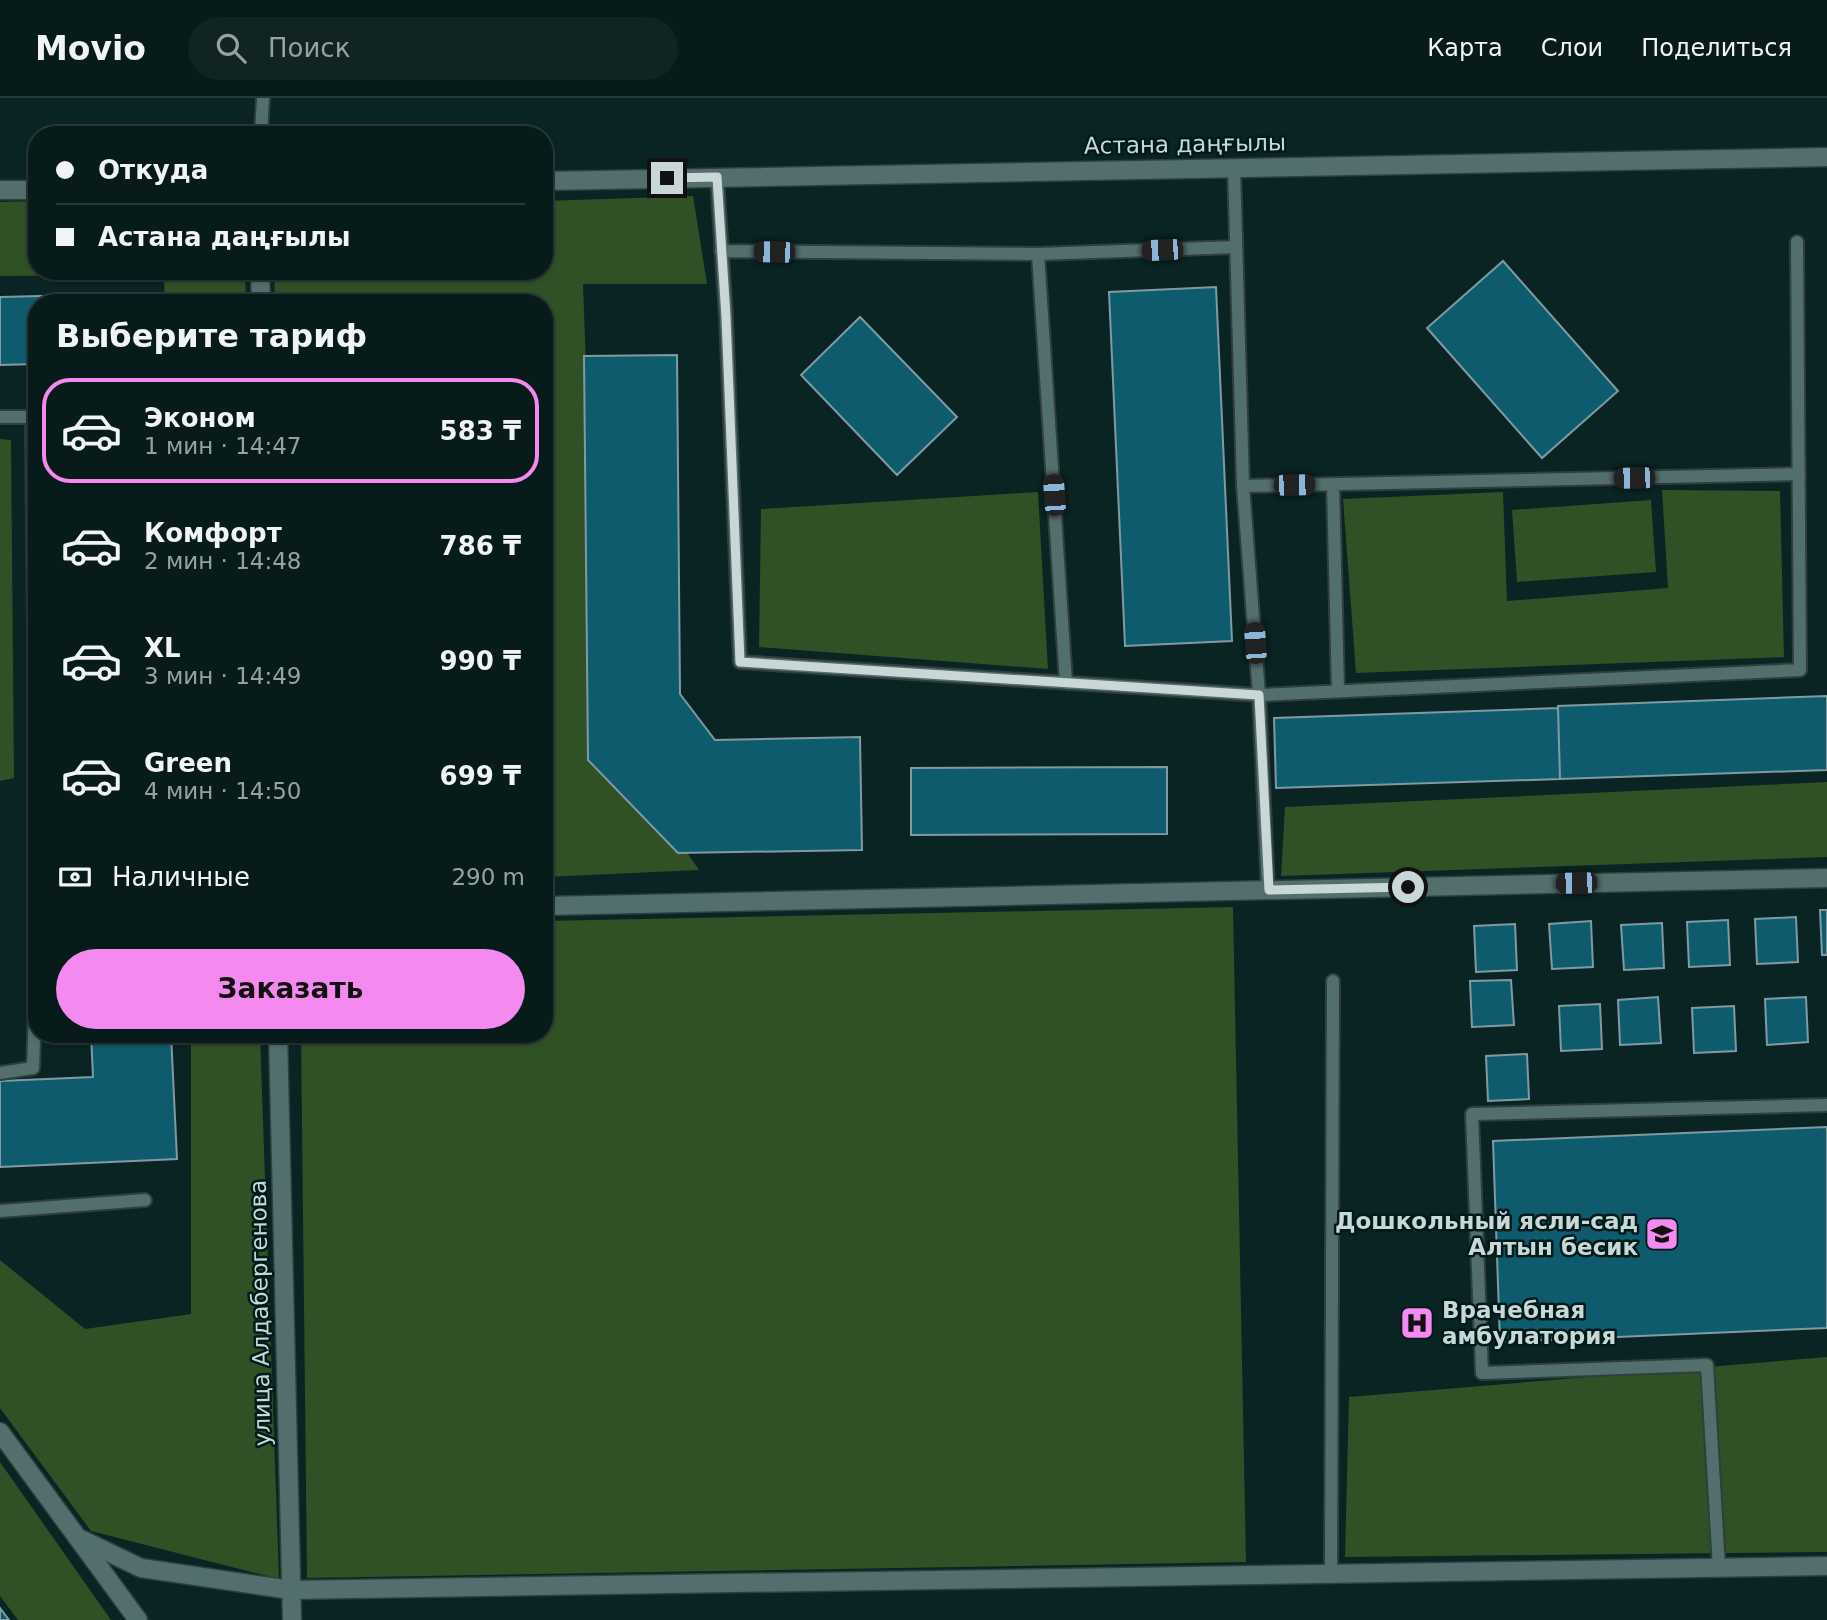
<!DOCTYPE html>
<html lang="ru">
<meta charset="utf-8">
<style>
body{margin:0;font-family:"DejaVu Sans",sans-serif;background:#102423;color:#f1f3f6;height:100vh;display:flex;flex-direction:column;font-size:26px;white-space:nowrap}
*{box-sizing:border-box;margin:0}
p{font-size:23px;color:#98a1a2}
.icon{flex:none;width:38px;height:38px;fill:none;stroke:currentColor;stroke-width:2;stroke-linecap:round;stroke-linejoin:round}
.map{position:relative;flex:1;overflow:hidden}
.side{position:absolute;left:28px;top:196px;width:525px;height:749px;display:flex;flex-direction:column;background:#071b1a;border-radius:28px;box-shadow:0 2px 5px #0004,0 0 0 2px #283939}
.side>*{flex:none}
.top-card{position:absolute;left:28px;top:28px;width:525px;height:154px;border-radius:28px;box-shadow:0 2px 5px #0004,0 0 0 2px #283939;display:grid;align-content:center;height:154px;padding:0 28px;background:#071b1a}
.end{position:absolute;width:32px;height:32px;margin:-16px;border:9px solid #c9d8d7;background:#111;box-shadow:0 0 0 4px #111}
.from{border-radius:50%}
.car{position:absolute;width:21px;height:42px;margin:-21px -10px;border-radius:9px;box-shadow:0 0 5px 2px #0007;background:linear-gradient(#222 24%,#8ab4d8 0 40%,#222 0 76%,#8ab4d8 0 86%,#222 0)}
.top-card b{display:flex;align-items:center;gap:24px;height:66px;font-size:26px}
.top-card b+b{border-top:2px solid #283939}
.top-card i{width:18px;height:18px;background:#f1f3f6}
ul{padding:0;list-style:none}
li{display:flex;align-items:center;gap:21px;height:105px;margin:0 14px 10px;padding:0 14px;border:4px solid transparent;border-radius:28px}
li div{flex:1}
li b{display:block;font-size:26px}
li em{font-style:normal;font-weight:600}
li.current{border-color:#f489ef}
li>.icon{width:63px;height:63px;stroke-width:1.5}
h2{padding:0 28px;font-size:32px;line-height:84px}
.pay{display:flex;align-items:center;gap:18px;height:77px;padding:0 28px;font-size:26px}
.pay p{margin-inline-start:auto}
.action{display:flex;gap:14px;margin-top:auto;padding:14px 28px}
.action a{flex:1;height:80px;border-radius:42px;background:#f489ef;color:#111;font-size:28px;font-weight:600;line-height:80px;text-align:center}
header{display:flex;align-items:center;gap:42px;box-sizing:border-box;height:98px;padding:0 35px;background:#071b1a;border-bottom:2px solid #283939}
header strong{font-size:33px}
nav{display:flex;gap:38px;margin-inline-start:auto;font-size:24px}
.search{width:490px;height:63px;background:#102423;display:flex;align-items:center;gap:18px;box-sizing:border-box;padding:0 24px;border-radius:38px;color:#98a1a2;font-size:26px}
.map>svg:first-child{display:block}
.green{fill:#305025}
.building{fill:#0e5b6e;stroke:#809aa3;stroke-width:2}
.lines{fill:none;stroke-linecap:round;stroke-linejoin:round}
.service-casing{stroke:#303e3d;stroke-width:16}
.minor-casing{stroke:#303e3d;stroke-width:21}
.tertiary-casing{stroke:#303e3d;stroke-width:21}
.service{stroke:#536f6d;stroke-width:12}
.minor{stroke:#536f6d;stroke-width:18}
.tertiary{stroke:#536f6d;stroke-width:18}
.route{stroke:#c9d8d7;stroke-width:9}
.labels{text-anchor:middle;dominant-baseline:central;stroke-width:5;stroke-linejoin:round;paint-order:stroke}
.street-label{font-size:23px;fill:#c9d8d7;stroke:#011a1a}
.poi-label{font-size:23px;font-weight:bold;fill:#c9d8d7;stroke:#011a1a;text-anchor:end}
</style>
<header>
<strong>Movio</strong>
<div class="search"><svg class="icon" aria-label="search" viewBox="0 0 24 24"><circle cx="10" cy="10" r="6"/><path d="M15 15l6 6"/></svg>Поиск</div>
<nav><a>Карта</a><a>Слои</a><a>Поделиться</a></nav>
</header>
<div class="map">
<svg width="1827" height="1522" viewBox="0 0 1827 1522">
<rect width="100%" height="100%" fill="#092423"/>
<path class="green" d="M693,98L707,186H583L599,626L699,772L544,779V205H275L274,173H544V103Z
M37,103V173H245L246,205H165L164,177L0,178V104Z
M0,341L11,342L14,680L0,683Z
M1662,392L1780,393L1784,559L1356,575L1343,401L1503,394L1507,503L1668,490Z
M1038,394L1048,571L759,549L761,411Z
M1651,402L1656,474L1517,484L1512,412Z
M1827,684V759L1281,778L1285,709Z
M1233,809L1246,1464L307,1480L301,936H544V823Z
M191,936H260L279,1481L91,1433L0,1310V1162L85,1231L191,1216Z
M1827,1259V1454L1345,1459L1349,1299Z
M0,1364L111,1522H18L0,1498Z"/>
<path class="building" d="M1503,163L1618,293L1542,360L1427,230Z
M1216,189L1232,543L1125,548L1109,194Z
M161,195V205H37V266L0,267V199Z
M860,219L957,319L897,377L801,277Z
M677,257L680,596L715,642L860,639L862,752L678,755L588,662L584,258Z
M1827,598V672L1560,681L1558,608Z
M1558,610L1560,681L1276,690L1274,620Z
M1167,669V736L911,737V670Z
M1820,812H1827V857H1822Z
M1796,819L1798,864L1757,866L1755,821Z
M1728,822L1730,867L1689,869L1687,824Z
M1591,823L1593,869L1552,871L1549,826Z
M1662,825L1664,870L1624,872L1621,827Z
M1515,826L1517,872L1476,874L1474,828Z
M1511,882L1514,927L1472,929L1470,883Z
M1658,899L1661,945L1620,947L1618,902Z
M1806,899L1808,944L1767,947L1765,901Z
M1600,906L1602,951L1561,953L1559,908Z
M1734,908L1736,953L1694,955L1692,910Z
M91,936H171L177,1061L0,1069V983L93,979Z
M1527,956L1529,1001L1488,1003L1486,958Z
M1827,1029V1230L1500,1244L1493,1043Z
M0,1510L9,1522H0Z"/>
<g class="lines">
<defs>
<path id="service" d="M261,37L263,0
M1234,70L1243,388L1799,376
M717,80L726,219L740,564L1259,597L1243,388
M721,153L1038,156
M0,319H32L37,853
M1333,386L1338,593
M1066,585L1038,156L1236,149
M1268,792L1259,597L1800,572L1797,144
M0,975L33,970L37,855
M0,1113L145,1102
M1719,1470L1707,1267L1482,1275L1472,1016L1827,1007
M1331,1476L1333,883"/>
<path id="minor" d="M544,808L1827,780
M291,1492L1827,1468"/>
<path id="tertiary" d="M544,83L1827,59
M0,92H37
M260,173L261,205
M278,936L292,1522
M0,1334L138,1522
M83,1442L141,1470L291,1492"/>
</defs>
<use href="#service" class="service-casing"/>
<use href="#minor" class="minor-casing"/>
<use href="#tertiary" class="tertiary-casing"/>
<use href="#service" class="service"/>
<use href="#minor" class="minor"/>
<use href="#tertiary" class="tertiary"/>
</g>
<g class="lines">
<path class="route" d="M667,80L717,79L726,219L740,564L1259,597L1269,792L1408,789"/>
</g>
<defs>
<symbol id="school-square" viewBox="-11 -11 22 22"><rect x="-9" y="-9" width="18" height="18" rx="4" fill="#f489ef" stroke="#011a1a"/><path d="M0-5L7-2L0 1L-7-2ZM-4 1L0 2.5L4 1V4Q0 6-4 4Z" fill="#111"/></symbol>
<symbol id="hospital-square" viewBox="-11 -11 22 22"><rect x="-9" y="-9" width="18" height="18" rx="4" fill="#f489ef" stroke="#011a1a"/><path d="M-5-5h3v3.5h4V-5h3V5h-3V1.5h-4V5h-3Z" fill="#111"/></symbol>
</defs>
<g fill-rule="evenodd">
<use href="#school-square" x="1643" y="1117" width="38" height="38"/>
<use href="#hospital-square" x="1398" y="1206" width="38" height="38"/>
</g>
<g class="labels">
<g class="street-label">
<text transform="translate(1185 46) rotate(-1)">Астана даңғылы</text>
<text transform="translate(260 1215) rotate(-91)">улица Алдабергенова</text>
</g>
<g class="poi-label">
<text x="1638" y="1123">Дошкольный ясли-сад<tspan x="1638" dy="26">Алтын бесик</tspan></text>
<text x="1442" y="1212" text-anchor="start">Врачебная<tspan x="1442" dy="26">амбулатория</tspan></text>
</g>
</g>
</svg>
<i class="end from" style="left:1408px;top:789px"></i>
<i class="end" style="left:667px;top:80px"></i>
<i class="car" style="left:1162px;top:152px;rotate:268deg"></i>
<i class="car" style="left:774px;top:154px;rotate:271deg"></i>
<i class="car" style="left:1634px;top:380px;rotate:269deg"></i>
<i class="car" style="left:1294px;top:387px;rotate:89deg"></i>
<i class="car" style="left:1054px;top:397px;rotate:356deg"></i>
<i class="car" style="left:1255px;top:545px;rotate:356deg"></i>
<i class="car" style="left:1576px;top:785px;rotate:269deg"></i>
<div class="top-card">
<b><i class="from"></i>Откуда</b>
<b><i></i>Астана даңғылы</b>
</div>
<section class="side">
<h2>Выберите тариф</h2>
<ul>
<li class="current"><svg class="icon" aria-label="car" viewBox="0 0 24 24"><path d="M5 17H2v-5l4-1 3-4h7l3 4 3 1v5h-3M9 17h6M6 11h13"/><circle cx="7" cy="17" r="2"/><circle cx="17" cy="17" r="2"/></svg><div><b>Эконом</b><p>1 мин · 14:47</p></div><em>583 ₸</em></li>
<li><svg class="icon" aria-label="car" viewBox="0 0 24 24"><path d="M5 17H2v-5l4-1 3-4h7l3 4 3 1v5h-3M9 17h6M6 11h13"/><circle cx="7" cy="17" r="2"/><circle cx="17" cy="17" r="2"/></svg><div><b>Комфорт</b><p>2 мин · 14:48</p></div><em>786 ₸</em></li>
<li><svg class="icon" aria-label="car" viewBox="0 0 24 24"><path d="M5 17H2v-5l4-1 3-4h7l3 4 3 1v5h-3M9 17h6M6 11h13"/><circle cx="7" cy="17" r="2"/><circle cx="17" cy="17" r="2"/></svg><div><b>XL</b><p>3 мин · 14:49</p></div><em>990 ₸</em></li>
<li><svg class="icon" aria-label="car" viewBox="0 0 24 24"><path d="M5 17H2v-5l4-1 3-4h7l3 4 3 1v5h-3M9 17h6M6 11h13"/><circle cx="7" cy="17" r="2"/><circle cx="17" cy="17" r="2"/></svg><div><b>Green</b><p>4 мин · 14:50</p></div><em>699 ₸</em></li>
</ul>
<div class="pay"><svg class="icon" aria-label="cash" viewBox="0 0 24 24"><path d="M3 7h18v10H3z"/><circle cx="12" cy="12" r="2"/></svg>Наличные<p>290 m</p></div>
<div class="action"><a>Заказать</a></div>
</section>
</div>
